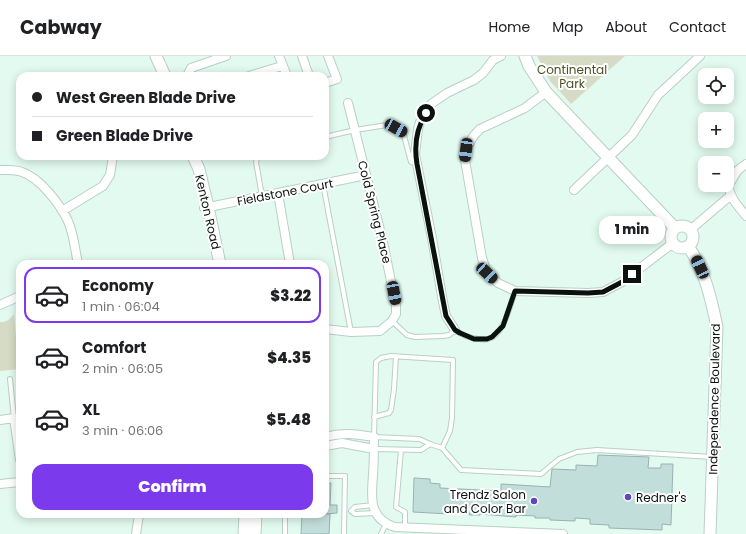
<!DOCTYPE html>
<meta charset="utf-8">
<style>
body{margin:0;font-family:Poppins,sans-serif;background:#f6f6f6;color:#202124;height:100vh;display:flex;flex-direction:column;font-size:15px;white-space:nowrap}
*{box-sizing:border-box;margin:0}
p{font-size:13px;color:#757577}
.icon{flex:none;width:22px;height:22px;fill:none;stroke:currentColor;stroke-width:2;stroke-linecap:round;stroke-linejoin:round}
.map{position:relative;flex:1;overflow:hidden}
.panel{position:absolute;left:16px;top:204px;width:313px;height:258px;display:flex;flex-direction:column;background:#fff;border-radius:12px;box-shadow:0 2px 10px #0003}
.panel>*{flex:none}
.top-card{position:absolute;left:16px;top:16px;width:313px;height:88px;border-radius:12px;box-shadow:0 2px 10px #0003;display:grid;align-content:center;height:88px;padding:0 16px;background:#fff}
.buttons{position:absolute;left:698px;top:12px;display:grid;gap:8px}
.buttons a{display:grid;place-items:center;width:36px;height:36px;border-radius:8px;background:#fff;box-shadow:0 2px 10px #0003;font-size:20px}
.end{position:absolute;width:18px;height:18px;margin:-9px;border:5px solid #09120e;background:#fff;box-shadow:0 0 0 2px #fff}
.from{border-radius:50%}
.bubble{position:absolute;height:28px;border-radius:12px;background:#fff;box-shadow:0 2px 10px #0003;font-size:13px;font-weight:800;line-height:28px;text-align:center}
.car{position:absolute;width:12px;height:24px;margin:-12px -6px;border-radius:5px;box-shadow:0 0 3px 1px #0007;background:linear-gradient(#222 24%,#8ab4d8 0 40%,#222 0 76%,#8ab4d8 0 86%,#222 0)}
.top-card b{display:flex;align-items:center;gap:14px;height:38px;font-size:15px}
.top-card b+b{border-top:1px solid #e0e0e0}
.top-card i{width:10px;height:10px;background:#202124}
ul{padding:7px 0 0;list-style:none}
li{display:flex;align-items:center;gap:12px;height:56px;margin:0 8px 6px;padding:0 8px;border:2px solid transparent;border-radius:12px}
li div{flex:1}
li b{display:block;font-size:15px}
li em{font-style:normal;font-weight:800}
li.active{border-color:#7c3aed}
li>.icon{width:36px;height:36px;stroke-width:1.5}
.primary-button{display:flex;gap:8px;margin-top:auto;padding:8px 16px}
.primary-button a{flex:1;height:46px;border-radius:12px;background:#7c3aed;color:#fff;font-size:16px;font-weight:800;line-height:46px;text-align:center}
header{display:flex;align-items:center;gap:24px;box-sizing:border-box;height:56px;padding:0 20px;background:#fff;border-bottom:1px solid #e0e0e0}
header strong{font-size:19px}
nav{display:flex;gap:22px;margin-inline-start:auto;font-size:14px}
.map>svg:first-child{display:block}
.green{fill:#d6dbc6}
.building{fill:#c2dedb;stroke:#97b2b0}
.lines{fill:none;stroke-linecap:round;stroke-linejoin:round}
.lane-casing{stroke:#b8d0c5;stroke-width:6}
.street-casing{stroke:#b8d0c5;stroke-width:10}
.secondary-casing{stroke:#b8d0c5;stroke-width:13}
.lane{stroke:#fff;stroke-width:4}
.street{stroke:#fff;stroke-width:8}
.secondary{stroke:#fff;stroke-width:11}
.route{stroke:#09120e;stroke-width:5}
.poi-dot{fill:#6246bf;stroke:#fff;stroke-width:1.5}
.labels{text-anchor:middle;dominant-baseline:central;stroke-width:4;stroke-linejoin:round;paint-order:stroke}
.park-label{font-size:12px;fill:#495221;stroke:#fff}
.street-label{font-size:12px;fill:#09120e;stroke:#fff}
.poi-label{font-size:12px;fill:#09120e;stroke:#fff;text-anchor:end}
</style>
<header>
<strong>Cabway</strong>
<nav><a>Home</a><a>Map</a><a>About</a><a>Contact</a></nav>
</header>
<div class="map">
<svg width="746" height="478" viewBox="0 0 746 478">
<rect width="100%" height="100%" fill="#e2faef"/>
<path class="green" d="M537,0H625L571,48L550,25Z
M14,258L16,280H20V313L0,315V266C6,267 10,263 14,258Z"/>
<path class="building" d="M598,399L649,401L648,412H661V408H673L671,469L662,468V474L609,472V469L590,468V463L575,462V465L550,464V462H535V460L516,459V461L480,458V459H469L470,457L450,456V458L413,456L414,422L430,423V427L440,428V432L501,435V428L550,431L552,413L576,414V409L597,410Z
M325,427H331L330,449H337V457L325,458Z
M302,458H330L329,478H301Z"/>
<g class="lines">
<defs>
<path id="lane" d="M325,81L355,74L387,69L403,76L411,106L416,108
M258,100L256,106L262,140
M323,128L351,276
M392,265L407,279L415,281L443,280L449,279L455,274C462,279 470,282 478,283C481,283 485,284 488,283C504,279 510,249 515,235
M10,323L14,362
M374,361L389,357L391,354L394,333L396,300
M430,388L442,392
M374,393L421,394L430,388L419,383L374,381L376,306L381,302L391,300L453,304L452,362L450,375L442,392L461,414L541,418L559,403L577,396L597,394L712,401
M401,394L396,451L405,456V471
M325,420H345L344,478
M373,449L355,451L351,455L355,458L376,457
M285,478V458
M381,478L386,468"/>
<path id="street" d="M279,0L287,20
M302,0L309,20
M187,20L191,12L226,0
M249,20L282,10
M325,27L337,23L328,0
M546,36L525,52L480,73C471,81 466,93 465,104L482,202L487,217L498,227L515,235L588,237L603,236L622,226L673,187
M746,108L738,114L728,130C731,143 738,150 746,160
M0,114C7,114 15,113 22,116C40,122 60,148 68,165C74,179 75,194 78,208
M574,134L632,79L658,39L700,0
M278,137L290,208
M204,152L366,119
M62,155L103,130L110,119L113,100
M690,174L730,140
M0,249L20,240
M325,273L351,276L380,275L392,265L396,258V250L383,186L348,47
M455,274L446,260L443,246L432,182L417,108L415,98L418,73L420,66L431,48L447,37L474,24L483,17L493,4L501,0
M0,364L14,362L20,404
M325,381C343,376 355,378 374,381C374,394 374,407 373,419C371,442 369,463 395,471L563,478
M325,390L342,387L374,393
M0,428L20,426
M136,478L139,458"/>
<path id="secondary" d="M156,0L165,20
M525,0L529,10L546,36L675,172
M193,100L199,113L208,151L220,208
M671 181a11 11 0 1 1 22 0a11 11 0 1 1-22 0Z
M688,190C705,215 711,242 717,271L710,478
M244,478L245,458
M255,478L256,458"/>
</defs>
<use href="#lane" class="lane-casing"/>
<use href="#street" class="street-casing"/>
<use href="#secondary" class="secondary-casing"/>
<use href="#lane" class="lane"/>
<use href="#street" class="street"/>
<use href="#secondary" class="secondary"/>
</g>
<g class="lines">
<path class="route" d="M426,57C416,73 414,90 417,108L446,260L455,274L460,277L474,283H487L492,281L503,270L515,235L588,237L603,236L622,226L632,218"/>
</g>
<g class="poi-dot">
<circle cx="628" cy="441" r="4"/>
<circle cx="534" cy="445" r="4"/>
</g>
<g class="labels">
<g class="park-label">
<text x="572" y="13">Continental<tspan x="572" dy="14">Park</tspan></text>
</g>
<g class="street-label">
<text transform="translate(285 136) rotate(-11)">Fieldstone Court</text>
<text transform="translate(208 156) rotate(77)">Kenton Road</text>
<text transform="translate(375 156) rotate(76)">Cold Spring Place</text>
<text transform="translate(714 343) rotate(-89)">Independence Boulevard</text>
</g>
<g class="poi-label">
<text x="526" y="438">Trendz Salon<tspan x="526" dy="14">and Color Bar</tspan></text>
<text x="636" y="441" text-anchor="start">Redner's</text>
</g>
</g>
</svg>
<div class="buttons">
<a><svg class="icon" aria-label="locate" viewBox="0 0 24 24"><circle cx="12" cy="12" r="6"/><path d="M12 2v4M12 18v4M2 12h4M18 12h4"/></svg></a>
<a>+</a>
<a>−</a>
</div>
<i class="end from" style="left:426px;top:57px"></i>
<i class="end" style="left:632px;top:218px"></i>
<div class="bubble" style="left:599px;top:160px;width:66px">1 min</div>
<i class="car" style="left:396px;top:72px;rotate:119deg"></i>
<i class="car" style="left:466px;top:94px;rotate:187deg"></i>
<i class="car" style="left:700px;top:211px;rotate:335deg"></i>
<i class="car" style="left:487px;top:217px;rotate:133deg"></i>
<i class="car" style="left:394px;top:237px;rotate:169deg"></i>
<div class="top-card">
<b><i class="from"></i>West Green Blade Drive</b>
<b><i></i>Green Blade Drive</b>
</div>
<section class="panel">
<ul>
<li class="active"><svg class="icon" aria-label="car" viewBox="0 0 24 24"><path d="M5 17H2v-5l4-1 3-4h7l3 4 3 1v5h-3M9 17h6M6 11h13"/><circle cx="7" cy="17" r="2"/><circle cx="17" cy="17" r="2"/></svg><div><b>Economy</b><p>1 min · 06:04</p></div><em>$3.22</em></li>
<li><svg class="icon" aria-label="car" viewBox="0 0 24 24"><path d="M5 17H2v-5l4-1 3-4h7l3 4 3 1v5h-3M9 17h6M6 11h13"/><circle cx="7" cy="17" r="2"/><circle cx="17" cy="17" r="2"/></svg><div><b>Comfort</b><p>2 min · 06:05</p></div><em>$4.35</em></li>
<li><svg class="icon" aria-label="car" viewBox="0 0 24 24"><path d="M5 17H2v-5l4-1 3-4h7l3 4 3 1v5h-3M9 17h6M6 11h13"/><circle cx="7" cy="17" r="2"/><circle cx="17" cy="17" r="2"/></svg><div><b>XL</b><p>3 min · 06:06</p></div><em>$5.48</em></li>
</ul>
<div class="primary-button"><a>Confirm</a></div>
</section>
</div>
